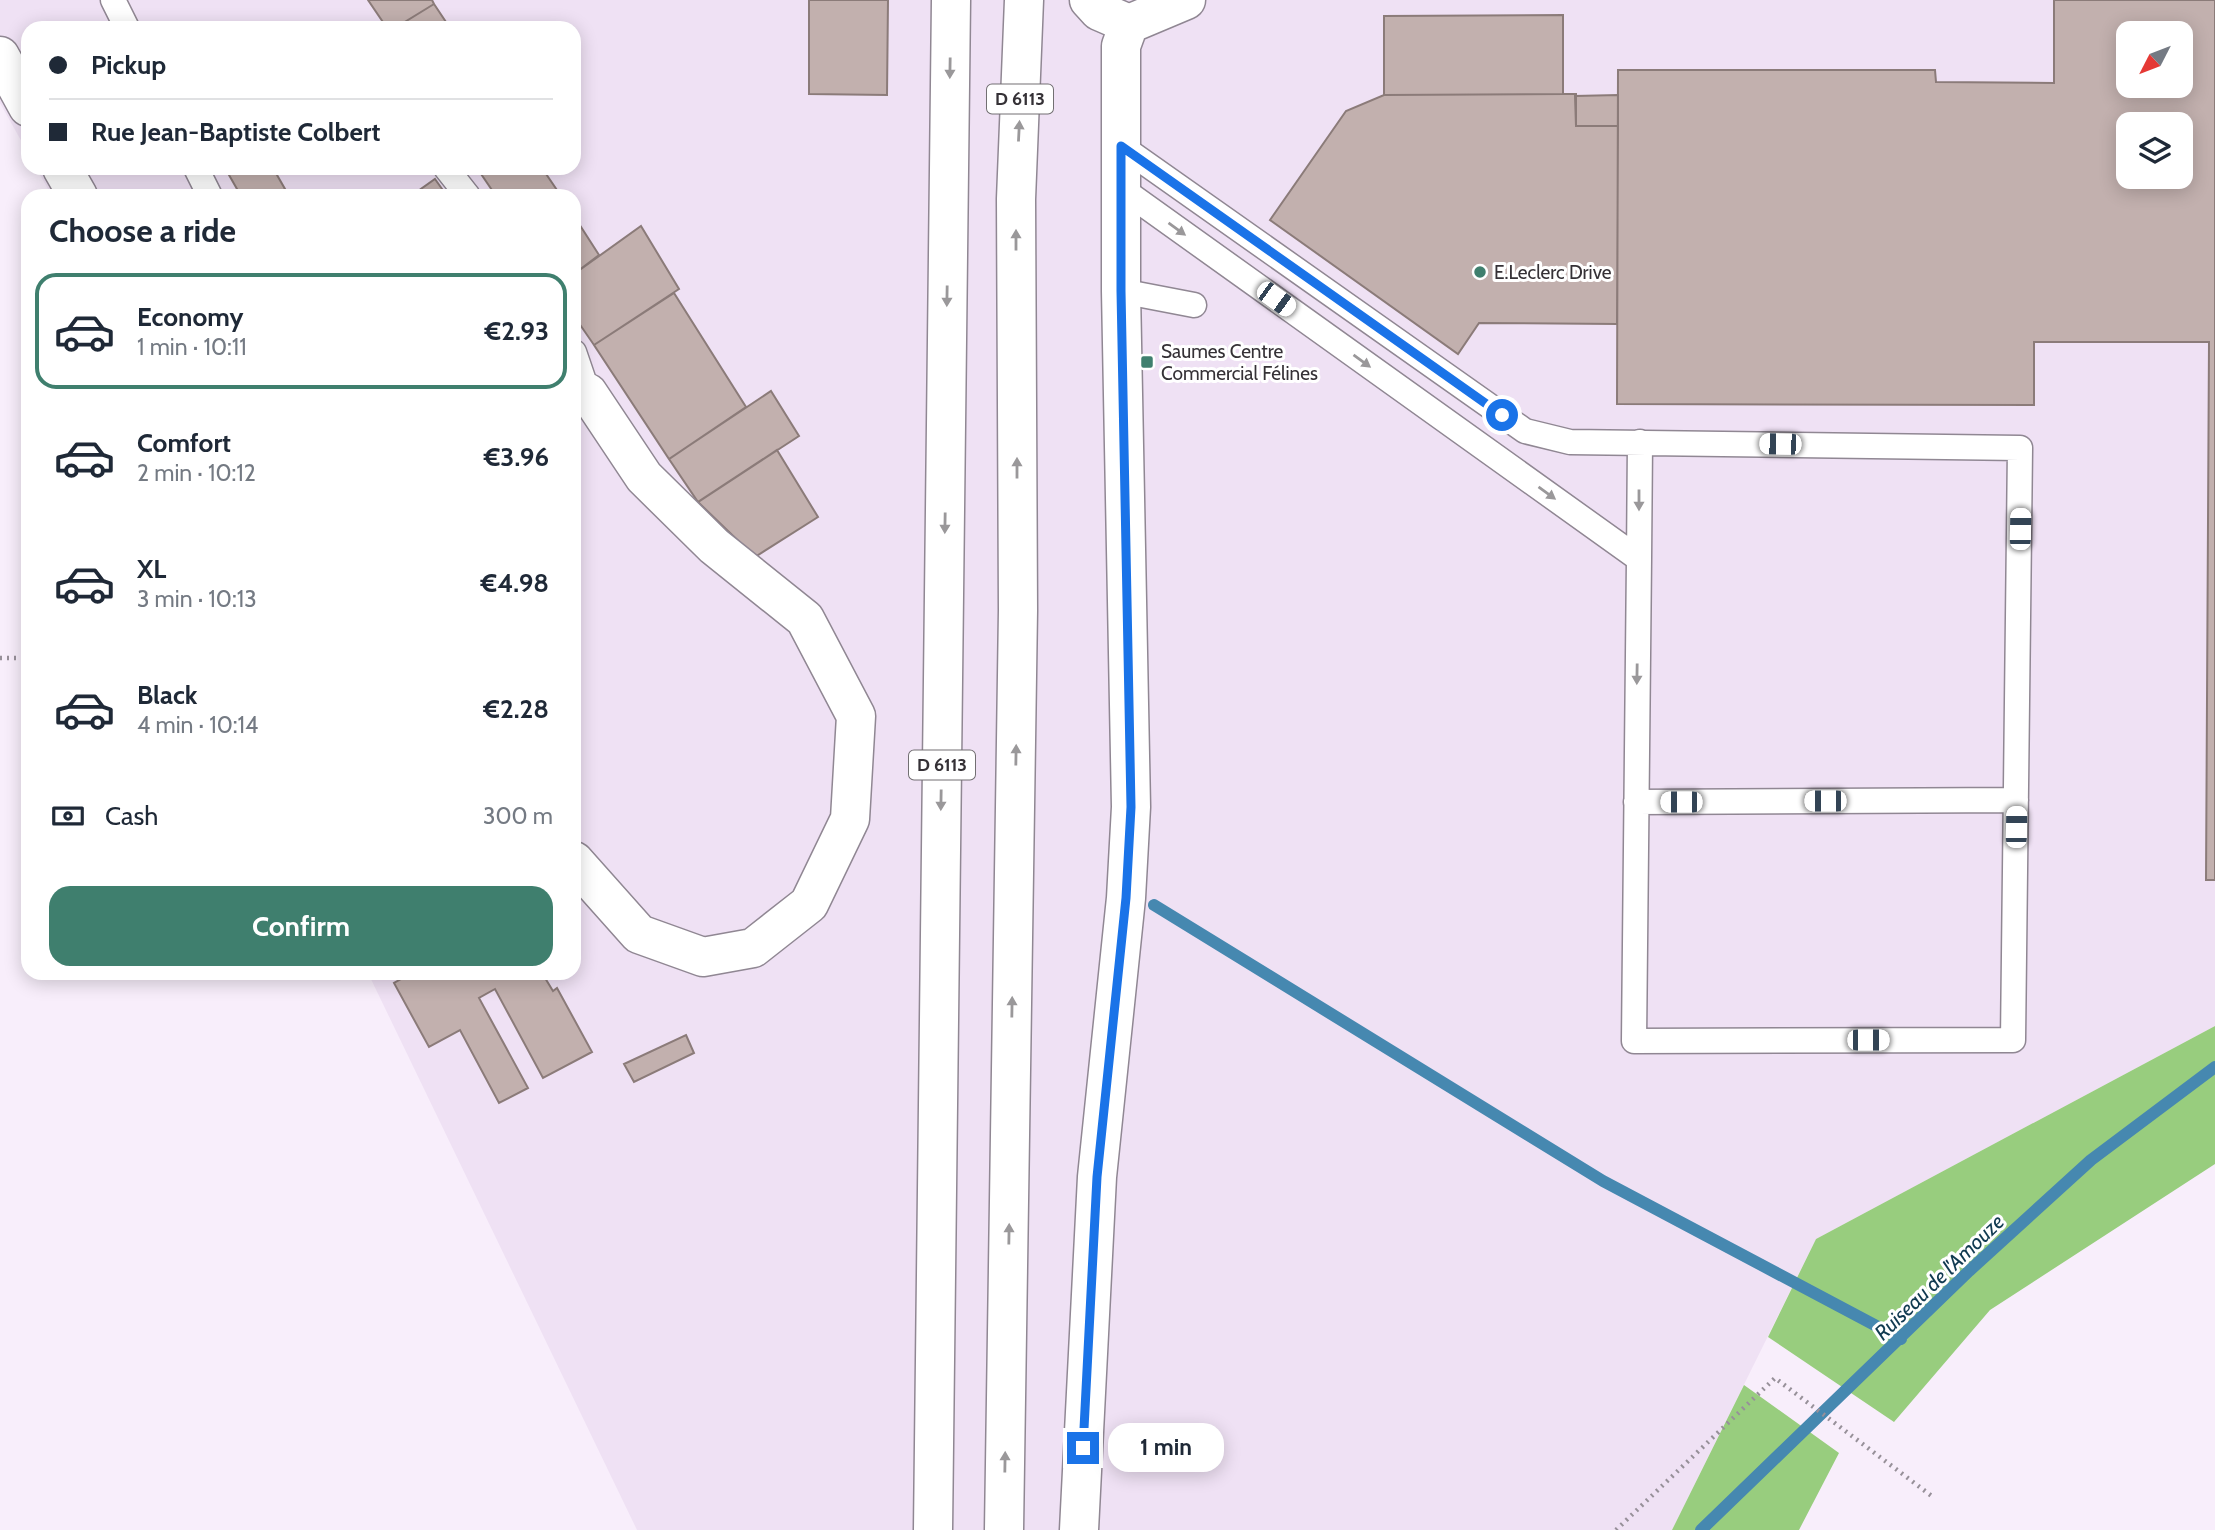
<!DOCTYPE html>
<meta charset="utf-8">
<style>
body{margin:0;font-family:Cabin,sans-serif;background:#f6f6f7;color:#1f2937;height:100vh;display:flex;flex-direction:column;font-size:26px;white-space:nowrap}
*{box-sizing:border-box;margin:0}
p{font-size:23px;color:#747a83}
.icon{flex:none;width:38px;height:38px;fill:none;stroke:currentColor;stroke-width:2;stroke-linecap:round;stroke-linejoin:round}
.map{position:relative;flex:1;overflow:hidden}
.details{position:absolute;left:21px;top:189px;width:560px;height:791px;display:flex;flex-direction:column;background:#fff;border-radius:21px;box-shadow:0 4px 18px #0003}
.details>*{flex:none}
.guide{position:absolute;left:21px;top:21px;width:560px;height:154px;border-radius:21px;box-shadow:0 4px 18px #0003;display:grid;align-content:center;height:154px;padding:0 28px;background:#fff}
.needle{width:46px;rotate:228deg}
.fabs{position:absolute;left:2116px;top:21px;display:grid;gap:14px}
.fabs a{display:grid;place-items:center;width:77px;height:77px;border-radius:14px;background:#fff;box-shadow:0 4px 18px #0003;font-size:35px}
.end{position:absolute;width:32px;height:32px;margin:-16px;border:9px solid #1a73e8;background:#fff;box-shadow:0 0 0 4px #fff}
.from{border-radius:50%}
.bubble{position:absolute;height:49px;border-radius:21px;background:#fff;box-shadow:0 4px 18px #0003;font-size:23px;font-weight:700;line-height:49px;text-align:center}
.car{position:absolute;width:21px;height:42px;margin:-21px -10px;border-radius:9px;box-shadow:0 0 5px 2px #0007;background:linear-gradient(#fff 24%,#345 0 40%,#fff 0 76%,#345 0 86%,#fff 0)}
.guide b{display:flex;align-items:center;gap:24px;height:66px;font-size:26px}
.guide b+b{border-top:2px solid #e0e1e3}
.guide i{width:18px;height:18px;background:#1f2937}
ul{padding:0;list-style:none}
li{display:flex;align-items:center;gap:21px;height:116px;margin:0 14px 10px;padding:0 14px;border:4px solid transparent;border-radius:21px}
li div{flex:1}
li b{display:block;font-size:26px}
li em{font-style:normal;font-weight:700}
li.active{border-color:#3f7f6e}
li>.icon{width:63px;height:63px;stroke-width:1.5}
h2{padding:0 28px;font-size:32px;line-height:84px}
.pay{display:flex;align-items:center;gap:18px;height:77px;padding:0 28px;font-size:26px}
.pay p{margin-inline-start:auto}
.button{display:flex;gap:14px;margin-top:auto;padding:14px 28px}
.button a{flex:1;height:80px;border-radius:21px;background:#3f7f6e;color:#fff;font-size:28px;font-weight:700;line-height:80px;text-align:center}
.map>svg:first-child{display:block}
.built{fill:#efe1f4;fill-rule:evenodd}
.forest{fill:#98cd7e}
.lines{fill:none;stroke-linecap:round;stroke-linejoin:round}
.stream{stroke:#4688b0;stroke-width:12}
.building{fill:#c2b0ae;stroke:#8b7b79;stroke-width:2;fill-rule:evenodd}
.service-casing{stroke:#908793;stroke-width:27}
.minor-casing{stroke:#908793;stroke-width:41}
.primary-casing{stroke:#908793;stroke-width:41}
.path{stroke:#979099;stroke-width:4.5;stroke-dasharray:2 5;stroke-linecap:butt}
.service{stroke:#fff;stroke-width:24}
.minor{stroke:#fff;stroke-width:38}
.primary{stroke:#fff;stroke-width:38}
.oneway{fill:#9a989a}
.route{stroke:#1a73e8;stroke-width:9}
.poi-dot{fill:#3f7f6e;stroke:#fff;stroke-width:2.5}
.labels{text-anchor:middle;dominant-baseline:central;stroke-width:6;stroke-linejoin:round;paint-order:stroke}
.shield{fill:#fff;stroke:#726f72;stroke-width:2}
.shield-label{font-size:18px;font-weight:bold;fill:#353136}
.poi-label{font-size:19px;fill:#353136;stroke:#fff;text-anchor:start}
.water-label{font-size:21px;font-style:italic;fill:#103a50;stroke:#fff}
</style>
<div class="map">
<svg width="2215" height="1530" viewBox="0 0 2215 1530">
<rect width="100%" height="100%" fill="#f8eefb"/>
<path class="built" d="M0,0H2215V1026L1816,1239L1672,1530H637L368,973H574V196H52L36,168H574V28H28V153L0,103ZM2128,33H2180V86H2128ZM2128,124H2180V177H2128Z"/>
<path class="forest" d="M2215,1026V1164L1990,1310L1894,1422L1768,1337L1816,1239Z
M1744,1385L1839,1453L1799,1530H1672Z"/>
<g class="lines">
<path class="stream" d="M1154,905L1603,1181L1901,1339
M1701,1530L1969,1271L2091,1160L2215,1067"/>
</g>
<path class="building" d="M368,0H432L434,4L395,28H387Z
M809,0H888L887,95L809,94Z
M2054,0H2215V880H2206L2209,342H2034V405L1617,404L1618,70H1935L1936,82L2054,83ZM2128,33H2180V86H2128ZM2128,124H2180V177H2128Z
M434,4L450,28H395Z
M1563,15V94L1384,95V16Z
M1563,94H1576V126H1618L1617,324L1479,323L1458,354L1270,220L1346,111L1384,95Z
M1618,95V126H1576L1575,96Z
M225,168H273L285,189L273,196H241Z
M477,168H542L561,196H496Z
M435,179L447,196H411Z
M574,216L599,255L574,274Z
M641,226L679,289L594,345L574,316V274Z
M674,293L746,407L669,459L594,345Z
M771,391L799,436L698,502L669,459Z
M777,450L818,517L755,557L698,502Z
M412,973H542L553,991L557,988L592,1052L543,1078L495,989L479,998L528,1088L499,1103L460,1030L429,1047L394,983Z
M686,1035L694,1053L634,1082L624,1064Z"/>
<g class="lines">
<defs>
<path id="service" d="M113,0L127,28
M1121,146L1525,431L1570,442L2020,448L2013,1040L1634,1041L1639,559L1122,189
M196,168L210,196
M446,168L468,196
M1121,291L1194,305
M574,352L588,393
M1639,559L1640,442
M1636,802L2016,800"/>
<path id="minor" d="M1089,0L1099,11L1129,24L1186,0
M0,56L28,107
M62,168L78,196
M574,861L639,934L703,957L753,948L809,904L850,819L856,716L805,619L714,546L644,477L588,393
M1079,1530L1097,1177L1126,898L1131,807L1121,291V46L1129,24"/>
<path id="primary" d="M933,1530L951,0
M1004,1530L1018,610L1016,199L1024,0"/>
</defs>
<use href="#service" class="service-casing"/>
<use href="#minor" class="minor-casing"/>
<use href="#primary" class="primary-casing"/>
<path class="path" d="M0,658H28
M1616,1530L1775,1378L1933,1497"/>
<use href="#service" class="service"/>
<use href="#minor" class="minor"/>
<use href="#primary" class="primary"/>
</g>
<defs><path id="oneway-solid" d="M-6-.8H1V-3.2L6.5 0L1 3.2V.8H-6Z" transform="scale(1.75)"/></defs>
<g class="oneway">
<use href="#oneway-solid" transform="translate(950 68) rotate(91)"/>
<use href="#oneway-solid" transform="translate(1019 131) rotate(-87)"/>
<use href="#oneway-solid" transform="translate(1177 229) rotate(36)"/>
<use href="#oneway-solid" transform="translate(1016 240) rotate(-90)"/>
<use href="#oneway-solid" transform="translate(947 296) rotate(91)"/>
<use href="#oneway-solid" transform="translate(1362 361) rotate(36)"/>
<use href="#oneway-solid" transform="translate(1017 468) rotate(-90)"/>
<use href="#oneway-solid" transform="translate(1547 493) rotate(36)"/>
<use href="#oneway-solid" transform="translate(1639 500) rotate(90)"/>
<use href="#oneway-solid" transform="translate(945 523) rotate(91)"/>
<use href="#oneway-solid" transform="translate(1637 674) rotate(91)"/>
<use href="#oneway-solid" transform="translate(1016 755) rotate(-89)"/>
<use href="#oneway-solid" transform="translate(941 800) rotate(91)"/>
<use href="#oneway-solid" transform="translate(1012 1007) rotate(-89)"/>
<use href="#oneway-solid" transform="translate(1009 1234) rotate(-89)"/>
<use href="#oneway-solid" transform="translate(1005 1462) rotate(-89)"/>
</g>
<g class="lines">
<path class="route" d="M1083,1448L1097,1177L1126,898L1131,807L1121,291V146L1502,415"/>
</g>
<g class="poi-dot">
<circle cx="1480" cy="272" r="7"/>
<rect x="1140" y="355" width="14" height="14" rx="3.5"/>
</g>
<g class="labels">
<g class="shield">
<rect x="987" y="84.5" width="66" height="29" rx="5"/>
<rect x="909" y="750.5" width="66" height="29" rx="5"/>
</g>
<g class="shield-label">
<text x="1020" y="99">D 6113</text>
<text x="942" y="765">D 6113</text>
</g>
<g class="poi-label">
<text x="1494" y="272">E.Leclerc Drive</text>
<text x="1161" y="351">Saumes Centre<tspan x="1161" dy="22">Commercial Félines</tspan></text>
</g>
<g class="water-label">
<text transform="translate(1939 1277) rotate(-44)">Ruiseau de l'Amouze</text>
</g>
</g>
</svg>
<div class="fabs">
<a><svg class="needle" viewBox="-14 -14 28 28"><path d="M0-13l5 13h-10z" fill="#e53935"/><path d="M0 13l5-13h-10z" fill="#747a83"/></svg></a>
<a><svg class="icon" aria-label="layers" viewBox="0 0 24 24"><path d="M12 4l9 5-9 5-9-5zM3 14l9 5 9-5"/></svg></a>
</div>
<i class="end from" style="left:1502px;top:415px"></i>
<i class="end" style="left:1083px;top:1448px"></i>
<div class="bubble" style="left:1108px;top:1423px;width:116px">1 min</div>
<i class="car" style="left:1276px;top:299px;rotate:126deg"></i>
<i class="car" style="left:1780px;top:444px;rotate:271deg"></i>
<i class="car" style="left:2020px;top:529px;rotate:1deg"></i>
<i class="car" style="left:1825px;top:801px;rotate:270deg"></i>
<i class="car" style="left:1681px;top:802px;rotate:270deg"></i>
<i class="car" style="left:2016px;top:827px;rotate:1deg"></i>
<i class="car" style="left:1868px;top:1040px;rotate:90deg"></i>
<div class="guide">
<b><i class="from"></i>Pickup</b>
<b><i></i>Rue Jean-Baptiste Colbert</b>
</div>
<section class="details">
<h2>Choose a ride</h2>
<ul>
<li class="active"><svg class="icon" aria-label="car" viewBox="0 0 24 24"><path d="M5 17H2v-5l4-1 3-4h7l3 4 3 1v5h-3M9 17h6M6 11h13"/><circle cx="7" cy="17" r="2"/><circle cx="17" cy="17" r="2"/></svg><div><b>Economy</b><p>1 min · 10:11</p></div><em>€2.93</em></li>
<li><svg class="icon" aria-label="car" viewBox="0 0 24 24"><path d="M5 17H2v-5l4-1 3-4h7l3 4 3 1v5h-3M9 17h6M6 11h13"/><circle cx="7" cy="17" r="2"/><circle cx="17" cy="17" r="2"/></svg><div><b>Comfort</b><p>2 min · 10:12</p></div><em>€3.96</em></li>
<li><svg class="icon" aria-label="car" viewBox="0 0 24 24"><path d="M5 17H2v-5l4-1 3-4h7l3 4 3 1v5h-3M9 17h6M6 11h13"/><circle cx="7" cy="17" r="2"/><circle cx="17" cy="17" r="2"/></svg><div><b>XL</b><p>3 min · 10:13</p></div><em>€4.98</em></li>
<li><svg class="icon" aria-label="car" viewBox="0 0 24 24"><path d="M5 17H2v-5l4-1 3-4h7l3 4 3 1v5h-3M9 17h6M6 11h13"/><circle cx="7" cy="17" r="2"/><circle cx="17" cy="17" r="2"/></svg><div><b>Black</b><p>4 min · 10:14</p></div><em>€2.28</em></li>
</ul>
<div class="pay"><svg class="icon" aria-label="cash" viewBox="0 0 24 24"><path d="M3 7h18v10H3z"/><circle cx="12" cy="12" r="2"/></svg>Cash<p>300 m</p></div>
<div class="button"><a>Confirm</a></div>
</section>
</div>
